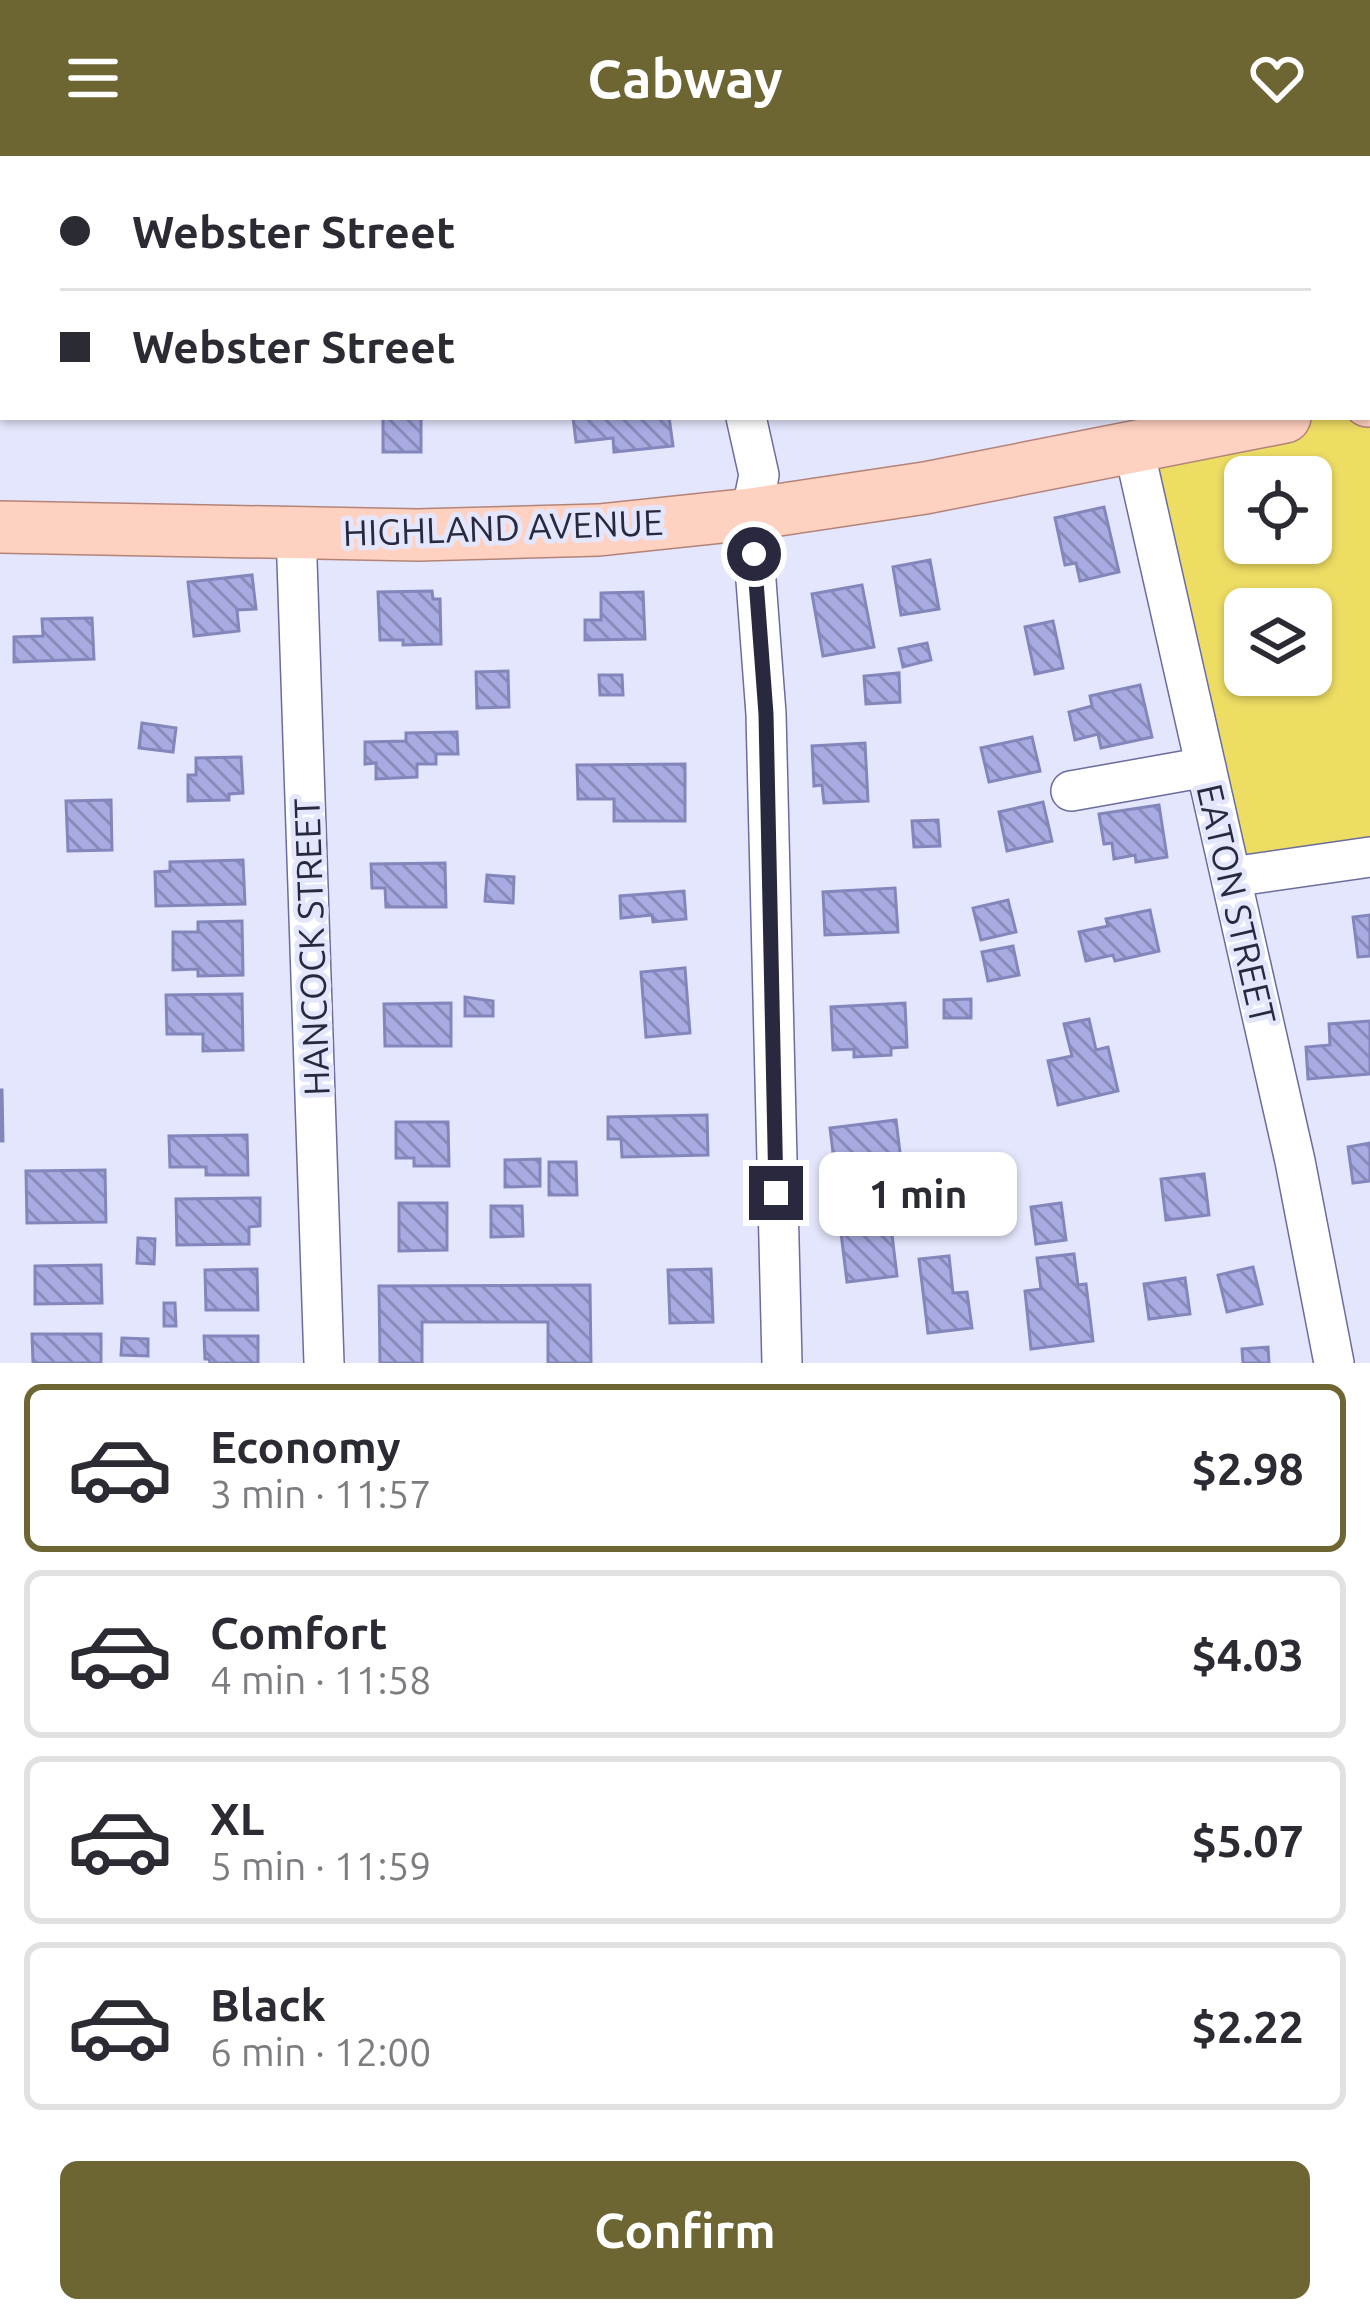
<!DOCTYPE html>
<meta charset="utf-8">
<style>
body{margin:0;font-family:Ubuntu,sans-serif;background:#f7f7f7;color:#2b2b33;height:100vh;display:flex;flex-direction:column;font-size:45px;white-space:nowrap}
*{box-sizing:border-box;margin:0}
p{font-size:39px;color:#7c7c81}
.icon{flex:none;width:66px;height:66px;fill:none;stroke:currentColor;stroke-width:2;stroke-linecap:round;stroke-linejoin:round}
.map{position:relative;height:1207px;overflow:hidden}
.panel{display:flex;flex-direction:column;background:#fff;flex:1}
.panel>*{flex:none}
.top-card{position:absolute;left:0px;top:0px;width:1371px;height:264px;box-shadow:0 3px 9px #0004;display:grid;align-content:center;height:264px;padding:0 60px;background:#fff}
.buttons{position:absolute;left:1224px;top:300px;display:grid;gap:24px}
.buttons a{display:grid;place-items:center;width:108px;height:108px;border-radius:18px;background:#fff;box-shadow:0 3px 9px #0004;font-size:60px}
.end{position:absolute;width:54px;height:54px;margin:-27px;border:15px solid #28293f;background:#fff;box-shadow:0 0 0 6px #fff}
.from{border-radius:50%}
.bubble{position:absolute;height:84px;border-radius:18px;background:#fff;box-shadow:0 3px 9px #0004;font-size:39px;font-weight:700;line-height:84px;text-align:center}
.top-card b{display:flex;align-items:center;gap:42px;height:114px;font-size:45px}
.top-card b+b{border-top:3px solid #e1e1e2}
.top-card i{width:30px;height:30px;background:#2b2b33}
ul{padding:21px 0 0;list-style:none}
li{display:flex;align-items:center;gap:36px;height:168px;margin:0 24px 18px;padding:0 36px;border:6px solid #e1e1e2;border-radius:18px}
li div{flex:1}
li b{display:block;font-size:45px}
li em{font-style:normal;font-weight:700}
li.active{border-color:#6d6633}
li>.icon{width:108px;height:108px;stroke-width:1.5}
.primary-button{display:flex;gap:24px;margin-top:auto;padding:24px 60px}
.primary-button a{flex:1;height:138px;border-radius:18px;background:#6d6633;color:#fff;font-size:48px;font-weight:700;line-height:138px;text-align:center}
header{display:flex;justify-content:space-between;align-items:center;height:156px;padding:0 60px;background:#6d6633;color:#fff;font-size:54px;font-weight:700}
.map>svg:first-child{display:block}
.green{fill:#eedd63;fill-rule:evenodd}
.building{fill:url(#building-back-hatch);stroke:#8386ba;stroke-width:3}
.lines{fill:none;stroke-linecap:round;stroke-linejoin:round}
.minor-casing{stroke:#6a6c9f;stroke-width:42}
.major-casing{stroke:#b48378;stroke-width:54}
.minor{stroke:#fff;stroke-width:39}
.major{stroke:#ffd1c0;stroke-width:51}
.route{stroke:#28293f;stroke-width:15}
.labels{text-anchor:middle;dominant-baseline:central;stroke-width:10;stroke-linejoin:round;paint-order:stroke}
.street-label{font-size:36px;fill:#28293f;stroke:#e4e6fd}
</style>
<header><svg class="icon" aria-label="menu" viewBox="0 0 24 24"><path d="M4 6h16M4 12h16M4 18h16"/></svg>Cabway<svg class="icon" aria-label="heart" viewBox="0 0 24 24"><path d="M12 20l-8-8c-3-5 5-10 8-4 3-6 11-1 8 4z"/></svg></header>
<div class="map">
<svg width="1370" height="1207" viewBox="0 0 1370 1207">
<defs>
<pattern id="building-back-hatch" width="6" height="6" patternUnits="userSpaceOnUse" patternTransform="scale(3)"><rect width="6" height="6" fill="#a7abe1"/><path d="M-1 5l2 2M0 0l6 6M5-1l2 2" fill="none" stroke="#888bb8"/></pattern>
</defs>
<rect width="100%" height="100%" fill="#e4e6fd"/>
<path class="green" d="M0,0H231L3,3V97Z
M1370,222V694L1236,709L1135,285L1197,261H1368ZM1245,321H1311V387H1245ZM1245,453H1311V519H1245Z"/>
<path class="building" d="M304,0H368V3H304Z
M523,0H570L571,3H524Z
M1250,0H1310V3H1250Z
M383,261H421V296H383Z
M573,261H669L673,290L614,296L613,282L576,286Z
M1104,351L1119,416L1080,425L1076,407L1065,409L1055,362Z
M930,404L939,453L901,459L893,411Z
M252,419L256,453L237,454L239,475L194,480L188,426Z
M862,429L874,491L823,500L812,438Z
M432,435L433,443H440L441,488L403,489V484H380L378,436Z
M643,436L645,483L585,484V464H601V437Z
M92,462L94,503L14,506V481L43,480L42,463Z
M1053,465L1063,512L1035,518L1025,471Z
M927,487L931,504L903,511L899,493Z
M508,515L509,551L477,552L476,516Z
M899,517L900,546L866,548L864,520Z
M599,519H622L623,539H600Z
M1140,529L1152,581L1101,592L1098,578L1075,584L1069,556L1092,550L1090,540Z
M142,567L176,572L173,596L139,592Z
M457,576L458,598H436V608H417V621L376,623V607L365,608V586L406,585V577Z
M1032,581L1040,615L989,626L981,592Z
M865,587L868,645L824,647L822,629L814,630L812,590Z
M241,601L243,637L229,638V644L188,645V619H196V602Z
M685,608V665H614V643H578L577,609Z
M111,644L112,694L68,695L66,645Z
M1043,646L1052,685L1007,695L999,656Z
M1159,649L1167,701L1136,706L1135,699L1114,703L1112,687L1104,688L1099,658Z
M938,664L940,690L914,691L912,665Z
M243,704L245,748L156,750L155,716L170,715V706Z
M445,707L446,751H386L385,732H372L371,708Z
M487,719L514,721L513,747L485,745Z
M895,732L898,776L825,779L823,736Z
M684,735L686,763L653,766L652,759L621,762L620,740Z
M1008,744L1016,776L981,784L973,752Z
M1150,754L1159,795L1115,805L1113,799L1086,805L1079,776L1108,770L1106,763Z
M1370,759V800L1358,801L1353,761Z
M242,765L243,819L198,820V813L173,814V776H198V766Z
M1013,790L1019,819L988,825L982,796Z
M685,812L690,877L646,881L641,816Z
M242,838L243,894L203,895V878H167L166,839Z
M465,841L493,845V860H465Z
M971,843V862H944V844Z
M451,847V890H385L384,848Z
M905,847L907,891L891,892V899L854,901V893L833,894L831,851Z
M1089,863L1096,894L1108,891L1118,935L1058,949L1048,905L1072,900L1064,868Z
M1370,865V918L1308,923L1306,891L1330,889L1329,868Z
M0,934H2L3,985H0Z
M707,959L708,999L622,1001L621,983H608V961Z
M896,964L905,1038L839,1046L830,972Z
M396,966H448L449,1010H414V1002H396Z
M247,979L248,1019H206V1011H170L169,980Z
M1370,987V1025L1353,1027L1348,991Z
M540,1003V1030L505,1031V1004Z
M549,1006H576L577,1039H549Z
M105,1014L106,1066L27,1067L26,1015Z
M1204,1018L1209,1059L1166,1064L1161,1023Z
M260,1042V1070L249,1071V1088L177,1089L176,1043Z
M399,1047H447V1094L399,1095Z
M1061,1047L1066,1084L1036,1088L1031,1051Z
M491,1050H522L523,1080L491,1081Z
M891,1071L897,1120L847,1126L841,1077Z
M138,1082L155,1083L154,1108L137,1107Z
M1074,1098L1078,1129L1086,1128L1093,1185L1031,1193L1025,1135L1041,1133L1037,1102Z
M949,1100L953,1137L967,1136L972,1172L928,1177L919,1103Z
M101,1109L102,1147L35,1148V1110Z
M1253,1111L1262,1148L1227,1156L1218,1119Z
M257,1113L258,1154H206L205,1114Z
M711,1113L713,1166L670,1167L668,1114Z
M1185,1122L1190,1158L1149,1163L1144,1128Z
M590,1129L591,1207H548V1166H422V1207H380L379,1130Z
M164,1147H175L176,1170H164Z
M32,1178H101V1207H33Z
M204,1180H258V1207H210L209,1203H205Z
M122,1182L148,1183V1200L121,1199Z
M1268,1191L1269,1207H1243L1242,1193Z"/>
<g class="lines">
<defs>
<path id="minor" d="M1009,0L1016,3
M1187,0L1188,3
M711,3L714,0
M1129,3L1139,0
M746,261L759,319L751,358L766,558L782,1207
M1133,289L1295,1005L1334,1207
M296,375L324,1207
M1071,635L1206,611
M1231,721L1370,701"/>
<path id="major" d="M1368,245H1370
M0,371L418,379L599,374L751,358L925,332L1285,261"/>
</defs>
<use href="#minor" class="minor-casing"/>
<use href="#major" class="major-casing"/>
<use href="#minor" class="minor"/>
<use href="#major" class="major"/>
</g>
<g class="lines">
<path class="route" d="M754,398L766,558L776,1037"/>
</g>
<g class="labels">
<g class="street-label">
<text transform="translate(503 371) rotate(-2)">HIGHLAND AVENUE</text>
<text transform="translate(1237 748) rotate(77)">EATON STREET</text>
<text transform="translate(311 791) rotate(-92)">HANCOCK STREET</text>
</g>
</g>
</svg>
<div class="buttons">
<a><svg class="icon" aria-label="locate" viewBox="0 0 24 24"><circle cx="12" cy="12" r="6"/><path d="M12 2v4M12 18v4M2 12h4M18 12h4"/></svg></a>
<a><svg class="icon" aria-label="layers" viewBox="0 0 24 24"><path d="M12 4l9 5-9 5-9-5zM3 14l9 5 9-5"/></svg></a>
</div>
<i class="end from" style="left:754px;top:398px"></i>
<i class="end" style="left:776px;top:1037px"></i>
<div class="bubble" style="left:819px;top:996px;width:198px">1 min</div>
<div class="top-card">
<b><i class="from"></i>Webster Street</b>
<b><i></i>Webster Street</b>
</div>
</div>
<section class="panel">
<ul>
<li class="active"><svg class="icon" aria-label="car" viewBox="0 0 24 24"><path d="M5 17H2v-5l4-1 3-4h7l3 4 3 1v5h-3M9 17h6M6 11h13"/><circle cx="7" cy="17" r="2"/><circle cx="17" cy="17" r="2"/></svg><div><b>Economy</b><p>3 min · 11:57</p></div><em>$2.98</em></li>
<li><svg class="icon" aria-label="car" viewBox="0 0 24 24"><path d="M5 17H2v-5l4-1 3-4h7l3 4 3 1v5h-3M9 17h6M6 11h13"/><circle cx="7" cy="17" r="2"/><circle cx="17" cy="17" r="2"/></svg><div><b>Comfort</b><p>4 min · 11:58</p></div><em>$4.03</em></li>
<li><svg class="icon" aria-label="car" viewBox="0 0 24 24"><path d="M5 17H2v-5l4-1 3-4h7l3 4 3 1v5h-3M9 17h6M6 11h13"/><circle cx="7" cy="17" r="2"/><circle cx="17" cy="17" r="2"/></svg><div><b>XL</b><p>5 min · 11:59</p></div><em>$5.07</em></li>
<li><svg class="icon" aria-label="car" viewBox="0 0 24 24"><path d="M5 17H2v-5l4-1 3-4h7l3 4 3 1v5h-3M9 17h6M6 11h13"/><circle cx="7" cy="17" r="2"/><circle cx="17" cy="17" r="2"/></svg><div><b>Black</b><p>6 min · 12:00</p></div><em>$2.22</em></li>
</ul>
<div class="primary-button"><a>Confirm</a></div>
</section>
